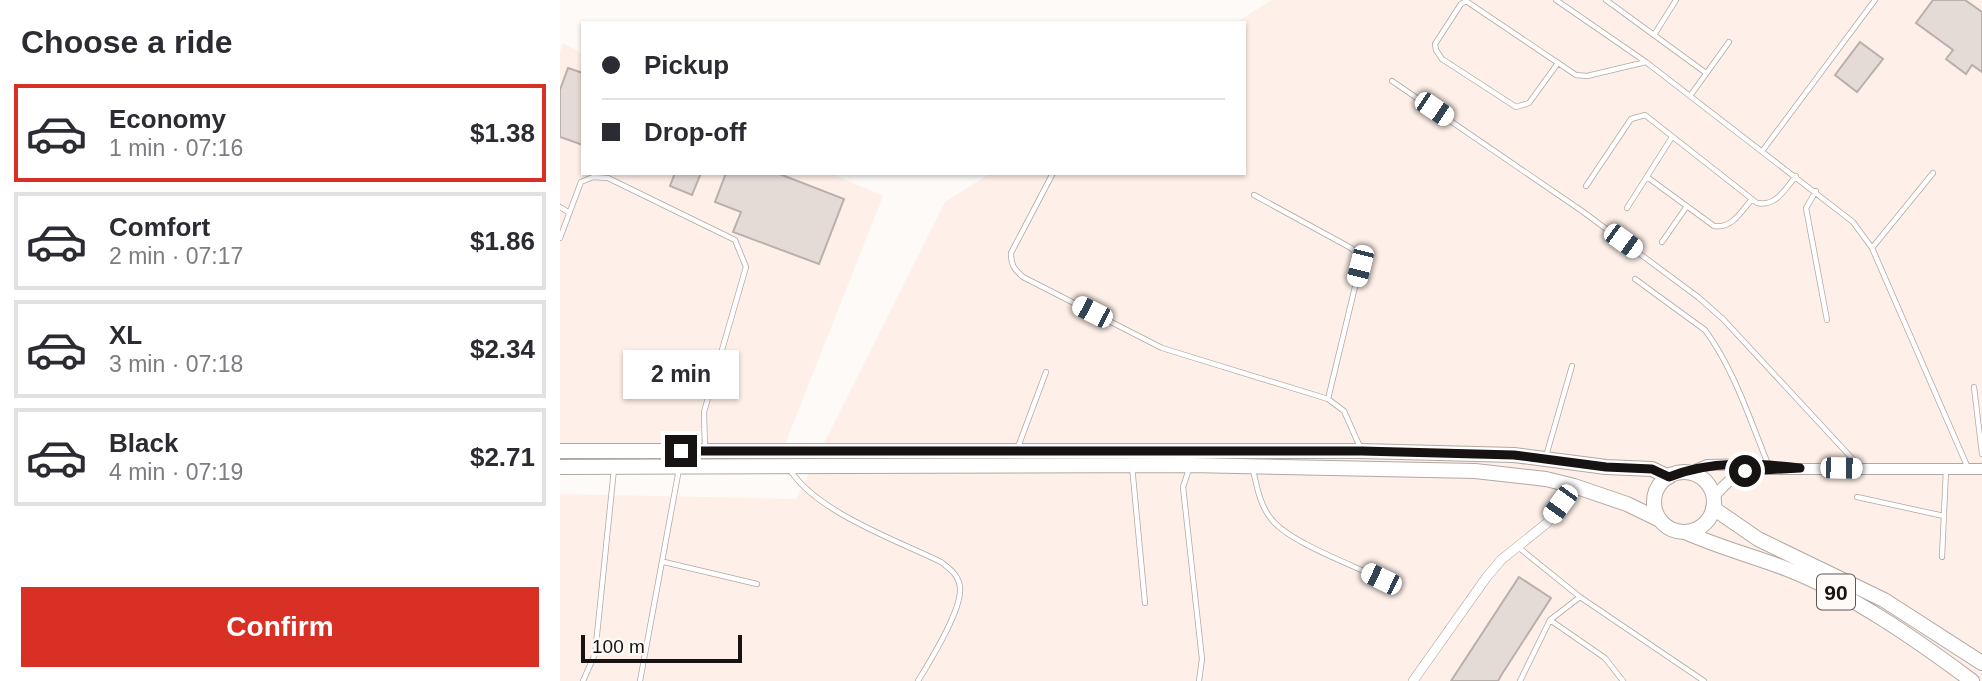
<!DOCTYPE html>
<meta charset="utf-8">
<style>
body{margin:0;font-family:Arial,sans-serif;background:#f7f7f7;color:#2b2b33;height:100vh;display:flex;flex-direction:column;font-size:26px;white-space:nowrap}
*{box-sizing:border-box;margin:0}
p{font-size:23px;color:#7c7c81}
.icon{flex:none;width:38px;height:38px;fill:none;stroke:currentColor;stroke-width:2;stroke-linecap:round;stroke-linejoin:round}
.map{position:relative;flex:1;overflow:hidden}
.drawer{display:flex;flex-direction:column;background:#fff;width:560px}
.drawer>*{flex:none}
.hud{position:absolute;left:21px;top:21px;width:665px;height:154px;border-radius:0px;box-shadow:0 2px 5px #0004;display:grid;align-content:center;height:154px;padding:0 21px;background:#fff}
.scale{position:absolute;left:21px;bottom:18px;width:161px;box-sizing:border-box;padding-left:7px;border:4px solid #171312;border-top:0;font-size:19px;line-height:24px;white-space:nowrap;color:#171312;-webkit-text-stroke:5px #fefaf8;paint-order:stroke}
.end{position:absolute;width:32px;height:32px;margin:-16px;border:9px solid #171312;background:#fff;box-shadow:0 0 0 4px #fff}
.from{border-radius:50%}
.bubble{position:absolute;height:49px;border-radius:0px;background:#fff;box-shadow:0 2px 5px #0004;font-size:23px;font-weight:600;line-height:49px;text-align:center}
.car{position:absolute;width:21px;height:42px;margin:-21px -10px;border-radius:9px;box-shadow:0 0 5px 2px #0007;background:linear-gradient(#fff 24%,#345 0 40%,#fff 0 76%,#345 0 86%,#fff 0)}
.hud b{display:flex;align-items:center;gap:24px;height:66px;font-size:26px}
.hud b+b{border-top:2px solid #e1e1e2}
.hud i{width:18px;height:18px;background:#2b2b33}
ul{padding:0;list-style:none}
li{display:flex;align-items:center;gap:21px;height:98px;margin:0 14px 10px;padding:0 7px;border:4px solid #e1e1e2;border-radius:0px}
li div{flex:1}
li b{display:block;font-size:26px}
li em{font-style:normal;font-weight:600}
li.current{border-color:#d93025}
li>.icon{width:63px;height:63px;stroke-width:1.5}
h2{padding:0 21px;font-size:32px;line-height:84px}
.cta{display:flex;gap:14px;margin-top:auto;padding:14px 21px}
.cta a{flex:1;height:80px;border-radius:0px;background:#d93025;color:#fff;font-size:28px;font-weight:600;line-height:80px;text-align:center}
main{display:flex;flex:1;min-height:0}
.map>svg:first-child{display:block}
.built{fill:#feefe8}
.building{fill:#e5dbd6;stroke:#bab0ab;stroke-width:2}
.lines{fill:none;stroke-linecap:round;stroke-linejoin:round}
.service-casing{stroke:#b2a8a3;stroke-width:6}
.minor-casing{stroke:#b2a8a3;stroke-width:10}
.tertiary-casing{stroke:#b2a8a3;stroke-width:12}
.trunk-casing{stroke:#b2a8a3;stroke-width:16}
.service{stroke:#fff;stroke-width:4.5}
.minor{stroke:#fff;stroke-width:9}
.tertiary{stroke:#fff;stroke-width:10}
.trunk{stroke:#fff;stroke-width:14}
.route{stroke:#171312;stroke-width:9}
.labels{text-anchor:middle;dominant-baseline:central;stroke-width:6;stroke-linejoin:round;paint-order:stroke}
.shield{fill:#fefaf8;stroke:#5c5857;stroke-width:2}
.shield-label{font-size:21px;font-weight:bold;fill:#171312}
</style>
<main>
<section class="drawer">
<h2>Choose a ride</h2>
<ul>
<li class="current"><svg class="icon" aria-label="car" viewBox="0 0 24 24"><path d="M5 17H2v-5l4-1 3-4h7l3 4 3 1v5h-3M9 17h6M6 11h13"/><circle cx="7" cy="17" r="2"/><circle cx="17" cy="17" r="2"/></svg><div><b>Economy</b><p>1 min · 07:16</p></div><em>$1.38</em></li>
<li><svg class="icon" aria-label="car" viewBox="0 0 24 24"><path d="M5 17H2v-5l4-1 3-4h7l3 4 3 1v5h-3M9 17h6M6 11h13"/><circle cx="7" cy="17" r="2"/><circle cx="17" cy="17" r="2"/></svg><div><b>Comfort</b><p>2 min · 07:17</p></div><em>$1.86</em></li>
<li><svg class="icon" aria-label="car" viewBox="0 0 24 24"><path d="M5 17H2v-5l4-1 3-4h7l3 4 3 1v5h-3M9 17h6M6 11h13"/><circle cx="7" cy="17" r="2"/><circle cx="17" cy="17" r="2"/></svg><div><b>XL</b><p>3 min · 07:18</p></div><em>$2.34</em></li>
<li><svg class="icon" aria-label="car" viewBox="0 0 24 24"><path d="M5 17H2v-5l4-1 3-4h7l3 4 3 1v5h-3M9 17h6M6 11h13"/><circle cx="7" cy="17" r="2"/><circle cx="17" cy="17" r="2"/></svg><div><b>Black</b><p>4 min · 07:19</p></div><em>$2.71</em></li>
</ul>
<div class="cta"><a>Confirm</a></div>
</section>
<div class="map">
<svg width="1422" height="681" viewBox="0 0 1422 681">
<rect width="100%" height="100%" fill="#fefaf8"/>
<path class="built" d="M712,0H1422V681H0V494L236,499L385,202L431,173H684V23H675Z
M3,43L23,54V173H270L323,196L222,452H0V52Z"/>
<path class="building" d="M1373,0H1405L1422,12V72L1412,65L1406,74L1386,59L1393,50L1356,23Z
M1300,42L1323,59L1297,92L1275,75Z
M8,68L23,73V145L0,137V90Z
M115,173H141L132,195L110,186Z
M166,173H217L284,199L259,264L173,232L181,212L155,202Z
M959,577L991,598L942,674L938,681H891Z"/>
<g class="lines">
<defs>
<path id="service" d="M996,0L1086,62L1293,222L1312,248L1408,468
M1046,0L1146,73
M1094,35L1116,0
M998,63L969,103L956,107L882,59L876,50L875,44L901,4L906,1L1016,75L1027,76L1086,62
M832,81L1022,211L1138,297L1163,319L1301,468
M1130,96L1169,42
M1203,150L1315,0
M493,173L451,253C451,265 454,269 463,277L602,348L768,399L784,411L800,447
M1087,177L1154,226C1172,229 1181,212 1192,199
M1026,186L1071,119L1085,115L1197,203C1216,207 1225,189 1236,176
M1256,191L1246,208L1267,320
M694,195L791,248L798,255L800,266L768,399
M0,207L8,212
M1067,208L1112,137
M0,238L21,182L33,177L48,178L175,240L186,267L144,412L145,450
M1102,242L1127,206
M1312,248L1373,173
M1075,279L1145,330C1174,369 1190,420 1208,464
M1414,387L1422,454
M458,447L486,372
M986,456L1012,366
M572,466L585,603
M229,468C254,511 336,540 381,562C390,569 399,575 400,588C402,610 370,661 358,681
M629,469L623,487L642,659L639,681
M693,470C697,487 700,506 712,520C731,543 793,565 821,579
M1297,497L1384,516
M958,547L1020,597L1144,681
M1382,557L1386,470
M104,562L197,584
M990,620L1045,658L1063,681
M23,681L35,654L54,469
M80,681L119,469
M960,681L990,620L1020,597"/>
<path id="minor" d="M853,681L926,578L941,560L987,523L1014,486"/>
<path id="tertiary" d="M1128,473L1147,465L1196,464
M1153,498C1166,482 1177,472 1198,469H1422"/>
<path id="trunk" d="M0,451H802L954,455L1046,467L1092,469L1109,477
M0,467L630,465L915,471L986,479L1014,486L1067,504L1100,520
M1094 502a30 30 0 1 1 60 0a30 30 0 1 1-60 0Z
M1153,508L1198,539L1324,600L1422,663
M1125,532C1158,547 1193,556 1227,569C1291,594 1357,640 1412,681"/>
</defs>
<use href="#service" class="service-casing"/>
<use href="#minor" class="minor-casing"/>
<use href="#tertiary" class="tertiary-casing"/>
<use href="#trunk" class="trunk-casing"/>
<use href="#service" class="service"/>
<use href="#minor" class="minor"/>
<use href="#tertiary" class="tertiary"/>
<use href="#trunk" class="trunk"/>
</g>
<g class="lines">
<path class="route" d="M121,451H802L954,455L1046,467L1092,469L1109,477C1151,460 1196,463 1240,468L1185,471"/>
</g>
<g class="labels">
<rect class="shield" x="1257" y="574.5" width="38" height="35" rx="5"/>
<g class="shield-label">
<text x="1276" y="592">90</text>
</g>
</g>
</svg>
<div class="scale">100 m</div>
<i class="end from" style="left:1185px;top:471px"></i>
<i class="end" style="left:121px;top:451px"></i>
<div class="bubble" style="left:63px;top:350px;width:116px">2 min</div>
<i class="car" style="left:874px;top:109px;rotate:124deg"></i>
<i class="car" style="left:1063px;top:241px;rotate:126deg"></i>
<i class="car" style="left:800px;top:266px;rotate:194deg"></i>
<i class="car" style="left:532px;top:312px;rotate:297deg"></i>
<i class="car" style="left:1281px;top:468px;rotate:91deg"></i>
<i class="car" style="left:1000px;top:504px;rotate:216deg"></i>
<i class="car" style="left:821px;top:579px;rotate:296deg"></i>
<div class="hud">
<b><i class="from"></i>Pickup</b>
<b><i></i>Drop-off</b>
</div>
</div>
</main>
